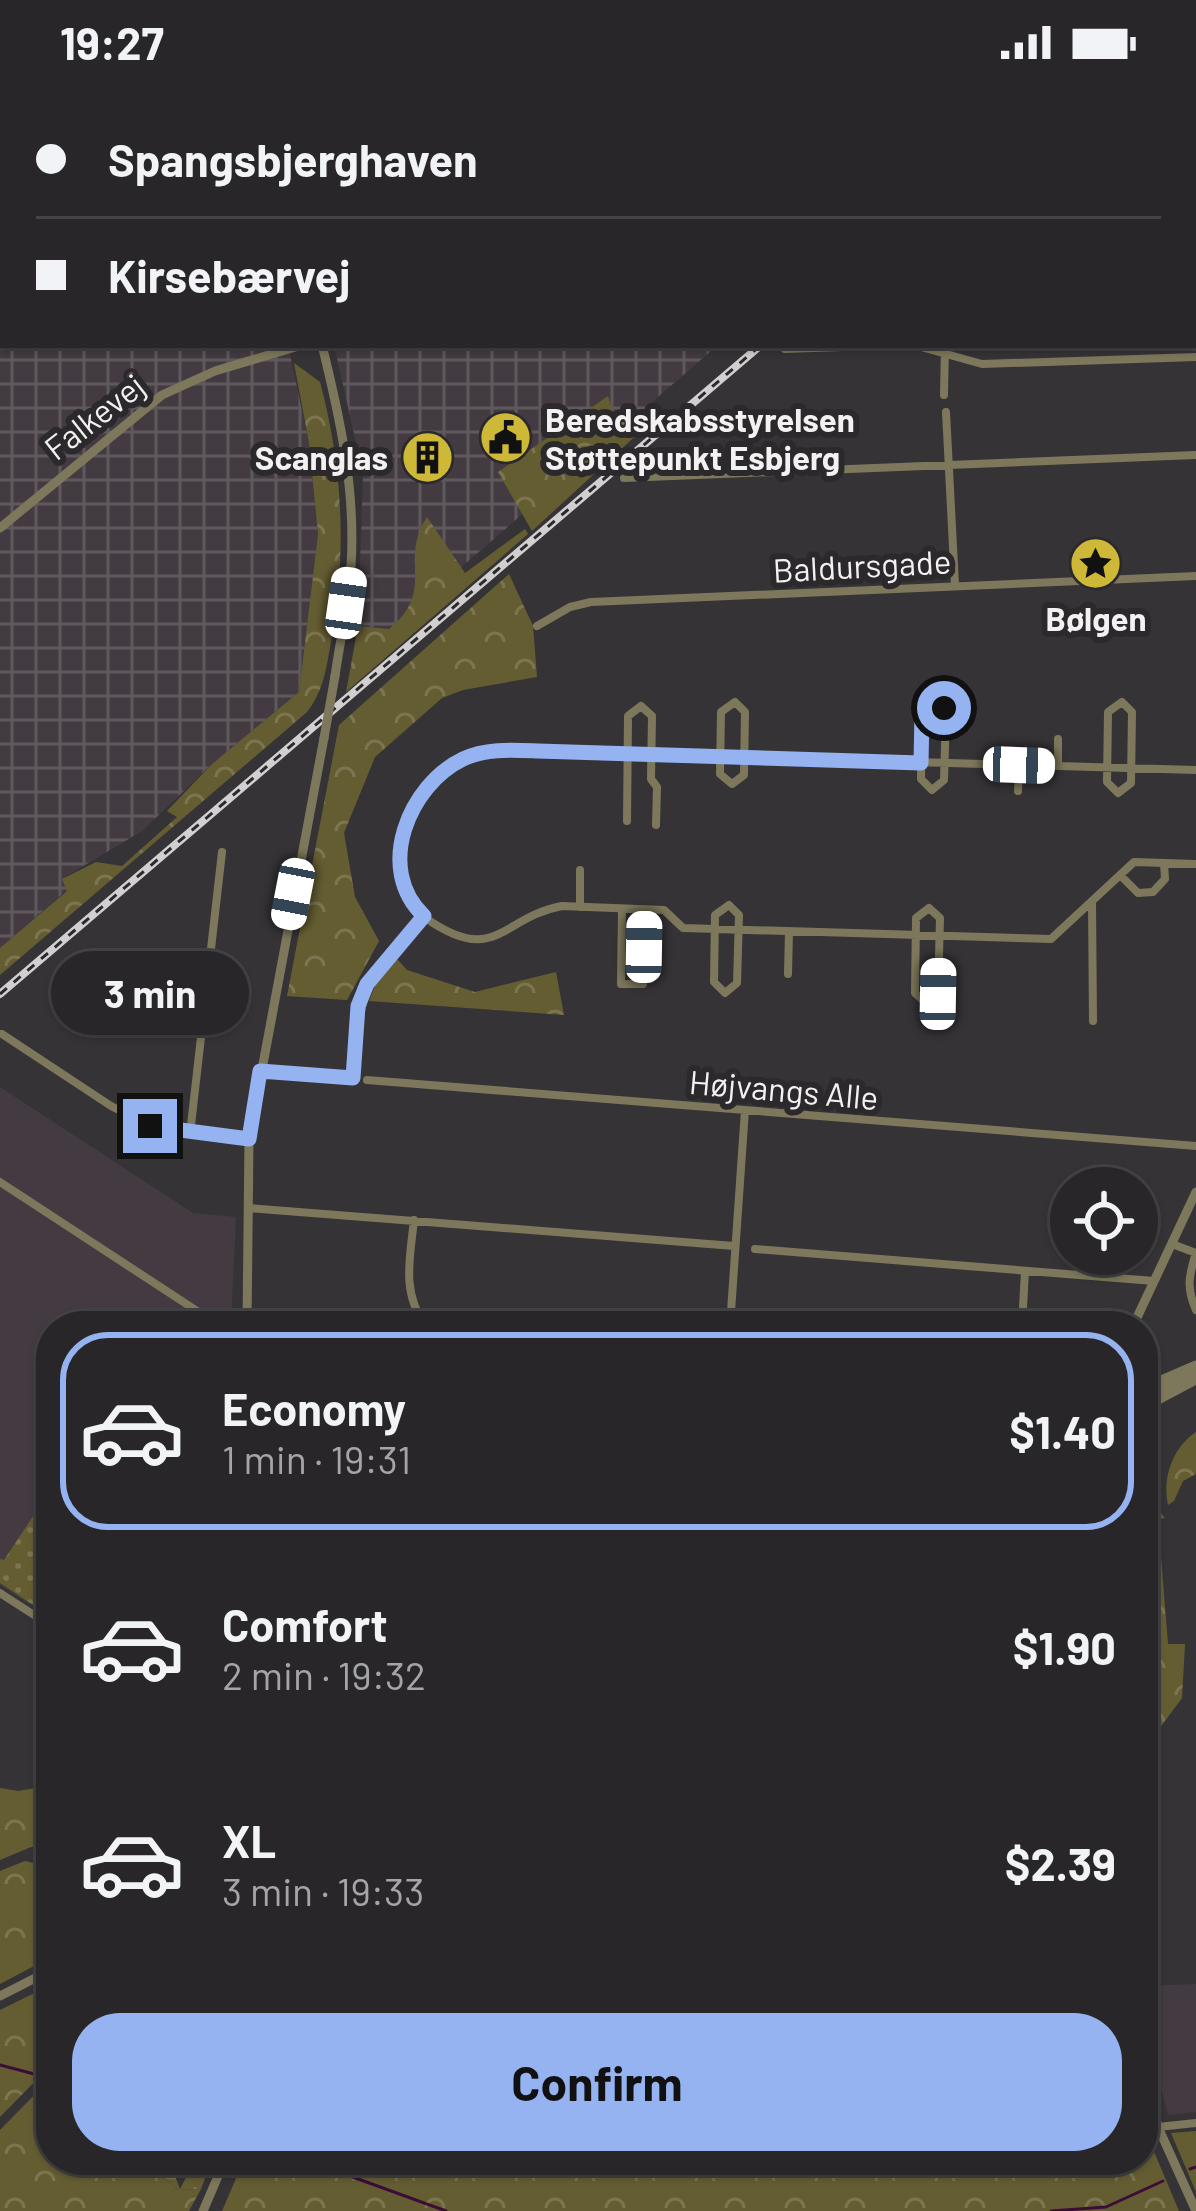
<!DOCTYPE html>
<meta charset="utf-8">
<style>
body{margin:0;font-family:Barlow,sans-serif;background:#343234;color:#f1f3f6;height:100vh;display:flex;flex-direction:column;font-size:45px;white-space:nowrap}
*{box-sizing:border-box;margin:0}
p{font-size:39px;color:#a5a5a8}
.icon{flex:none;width:66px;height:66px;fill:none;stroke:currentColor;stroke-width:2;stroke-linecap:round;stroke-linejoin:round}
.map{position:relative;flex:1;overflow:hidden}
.sheet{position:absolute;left:36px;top:1227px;width:1122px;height:864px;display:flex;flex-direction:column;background:#282628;border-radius:48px;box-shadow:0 3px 9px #0004,0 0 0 3px #444345}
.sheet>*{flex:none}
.top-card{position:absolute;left:0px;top:0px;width:1197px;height:264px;box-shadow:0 3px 9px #0004,0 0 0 3px #444345;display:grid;align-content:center;height:264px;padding:0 36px;background:#282628}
.tools{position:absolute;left:1050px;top:1083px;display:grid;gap:24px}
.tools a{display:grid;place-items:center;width:108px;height:108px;border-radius:50%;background:#282628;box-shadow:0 3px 9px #0004,0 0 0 3px #444345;font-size:60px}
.end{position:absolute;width:54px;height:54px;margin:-27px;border:15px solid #95b2f1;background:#111;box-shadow:0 0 0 6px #111}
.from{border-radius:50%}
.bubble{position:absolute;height:84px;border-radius:42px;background:#282628;box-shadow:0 3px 9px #0004,0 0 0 3px #444345;font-size:39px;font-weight:700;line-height:84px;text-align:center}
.car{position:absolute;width:36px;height:72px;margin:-36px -18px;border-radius:15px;box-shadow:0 0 9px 3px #0007;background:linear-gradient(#fff 24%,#345 0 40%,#fff 0 76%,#345 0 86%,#fff 0)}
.top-card b{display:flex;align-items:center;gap:42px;height:114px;font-size:45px}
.top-card b+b{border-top:3px solid #444345}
.top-card i{width:30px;height:30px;background:#f1f3f6}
ul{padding:21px 0 0;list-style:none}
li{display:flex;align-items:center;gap:36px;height:198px;margin:0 24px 18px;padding:0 12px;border:6px solid transparent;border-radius:48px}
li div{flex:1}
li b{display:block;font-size:45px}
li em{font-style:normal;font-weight:700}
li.active{border-color:#95b2f1}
li>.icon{width:108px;height:108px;stroke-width:1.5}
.primary-button{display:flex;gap:24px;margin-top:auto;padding:24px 36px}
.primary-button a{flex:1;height:138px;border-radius:48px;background:#95b2f1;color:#111;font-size:48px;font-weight:700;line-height:138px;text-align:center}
.status{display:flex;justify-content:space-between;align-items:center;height:84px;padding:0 60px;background:#282628;direction:ltr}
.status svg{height:33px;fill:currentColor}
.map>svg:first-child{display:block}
.built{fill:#433b41}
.industrial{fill:url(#industrial-grid)}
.grass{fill:url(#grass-dots)}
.forest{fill:url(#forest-crowns)}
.wetland{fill:url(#wetland-marsh)}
.park{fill:#655d32}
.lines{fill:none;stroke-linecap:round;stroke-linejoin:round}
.stream{stroke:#3c0d38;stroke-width:3}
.minor{stroke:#7d785b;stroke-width:8}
.tertiary{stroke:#7d785b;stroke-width:9}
.rail-casing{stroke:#d2cfd1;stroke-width:8}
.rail{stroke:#2c292c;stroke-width:3;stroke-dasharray:9;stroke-linecap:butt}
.tertiary-bridge{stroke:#7d785b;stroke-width:9}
.route{stroke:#95b2f1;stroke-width:15}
.labels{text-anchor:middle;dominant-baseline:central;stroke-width:12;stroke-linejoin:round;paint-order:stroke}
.street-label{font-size:33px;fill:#f3f1f2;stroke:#2c292c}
.poi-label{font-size:33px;font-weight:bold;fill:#f3f1f2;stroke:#2c292c;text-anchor:start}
</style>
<div class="status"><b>19:27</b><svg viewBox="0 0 49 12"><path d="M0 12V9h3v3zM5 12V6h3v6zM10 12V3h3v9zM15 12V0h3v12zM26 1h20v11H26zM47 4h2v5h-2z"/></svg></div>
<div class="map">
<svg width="1196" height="2127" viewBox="0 0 1196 2127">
<defs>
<pattern id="industrial-grid" width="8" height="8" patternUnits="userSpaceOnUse" patternTransform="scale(3)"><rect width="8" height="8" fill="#433b41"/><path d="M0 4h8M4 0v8" fill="none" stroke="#5f585d"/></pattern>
<pattern id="grass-dots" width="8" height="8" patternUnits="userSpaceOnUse" patternTransform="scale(3)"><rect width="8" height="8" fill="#655d32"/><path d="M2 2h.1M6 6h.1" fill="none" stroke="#7c7550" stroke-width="1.8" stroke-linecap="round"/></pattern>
<pattern id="forest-crowns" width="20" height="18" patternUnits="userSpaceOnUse" patternTransform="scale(3)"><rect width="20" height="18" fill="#655d32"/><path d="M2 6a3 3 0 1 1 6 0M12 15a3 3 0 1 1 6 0" fill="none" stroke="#7c7550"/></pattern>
<pattern id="wetland-marsh" width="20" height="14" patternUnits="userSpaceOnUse" patternTransform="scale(3)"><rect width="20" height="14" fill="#655d32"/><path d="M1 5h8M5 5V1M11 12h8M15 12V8" fill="none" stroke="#7c7550"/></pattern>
</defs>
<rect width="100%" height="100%" fill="#363336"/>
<path class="built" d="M0,1003L193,1129L236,1133L231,1242H51V1524L28,1519L0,1501Z
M1196,1900V2028L1168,2031L1155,1981L1149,1902Z"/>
<path class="industrial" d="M0,0L159,3H3V261H288L309,359L318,450L299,608L212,680L142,747L63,794L67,806L0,864Z
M556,0H1019L554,3Z
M334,261H718L390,545L358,542L363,390Z"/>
<path class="grass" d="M51,1405V1414L39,1433L51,1442V1523H36L0,1499V1475L4,1476Z"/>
<path class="forest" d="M294,279L320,298C343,384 347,470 331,558C326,585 324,606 307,628L0,891V864L67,807L62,795L96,778L122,782L177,733L167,727L212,680L299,608L318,450L309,359Z
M608,312L614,332L643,345L532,447L498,388Z
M427,433L465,489L525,445L528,450L346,608L358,542L389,545C437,506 398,477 427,433Z
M509,490L533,542L537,593L463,606L442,614L375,673L344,749L355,813L379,857L347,916L287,912L339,641Z
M397,875L407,886L475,908L556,888L564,931L369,917L377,897Z
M1196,1348V1390L1183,1397L1174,1417L1168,1421C1162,1394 1173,1363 1196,1348Z
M1156,1423L1165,1434L1158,1435L1168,1560H1185L1182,1614L1156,1649L1146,1425Z
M48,1702L51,1705V1762L31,1763L0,1776V1704L18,1707Z
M25,1777L51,1783V1873L0,1900V1787Z
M51,1901V1981L0,2033V1926Z
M51,1994V2076H146L178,2106L201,2105L189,2127H0V2046Z
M1143,2051H1147L1179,2127H222L244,2076H608L735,2093L798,2076H1143Z"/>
<path class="wetland" d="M146,2076H169L180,2105L195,2076H212L201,2105L178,2106Z"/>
<path class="park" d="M1196,2047V2108L1171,2049Z"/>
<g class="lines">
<path class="stream" d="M0,1981L38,1991
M306,2076L446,2127
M1190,2085L1196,2083
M1051,2127L1106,2123L1163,2097"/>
<path class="minor" d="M1115,0V3
M510,3L512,0
M1194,135H1196
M914,261L982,280L1196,273
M785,265L899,261
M944,311L945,261
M946,328L955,501
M624,394L1196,371
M537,542L570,523L591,518L1196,492
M735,618L745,628L744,691L732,700L720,690L721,628Z
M1122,618L1132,628L1131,699L1118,709L1107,698L1108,628Z
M935,619L946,629L944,696L932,706L921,695L922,629Z
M1058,682V655
M1018,707L1019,681
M627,737L628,632L641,622L652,632L651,695L657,703L656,741
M1120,791L1138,809L1153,808L1165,795L1164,779
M1092,818L1093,937
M729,821L739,831L737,899L725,909L714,898L715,831Z
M580,823V786
M929,824L940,834L938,910L926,919L915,909L916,834Z
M622,825L621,900H643L644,826
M424,833C381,793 401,720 442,687C459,675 476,671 496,666L1196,686
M78,881C117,912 156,920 204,927
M788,890L789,847
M2,950L111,1022L150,1042L249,1055
M260,987L354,994C360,903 362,901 424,833C496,884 501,833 562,822L664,826L683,844L1051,855L1134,778L1196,780
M367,996L1196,1062
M190,1050L222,768
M0,1098L220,1242
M248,1124L734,1162
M414,1136C410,1174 401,1209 426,1242
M1172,1160L1196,1169
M755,1165L1154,1197
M1196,1169C1189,1191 1186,1204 1196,1226
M730,1242L745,1026
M1022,1242L1025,1187
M0,1509L34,1531L51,1532
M1158,2043L1196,2039"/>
<path class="tertiary" d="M200,0L202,3
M322,261C340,334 356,406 351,482C349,519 340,556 335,592
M0,444L162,311L215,287L302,261
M247,1242L249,1055L324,654
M1133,1242L1196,1108
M1143,1304L1196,1281
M1143,1315L1196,1287
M1143,1324L1196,1296
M1143,1531L1149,1657L1143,1730
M0,1912L51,1886
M1143,1983L1158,2043L1196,2127
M203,2127L225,2076"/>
<defs>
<path id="rail" d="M1064,3L1068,0
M0,910L761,261"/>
</defs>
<use href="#rail" class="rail-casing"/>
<use href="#rail" class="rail"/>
<path class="tertiary-bridge" d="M324,654L335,592"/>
</g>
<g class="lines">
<path class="route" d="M150,1042L249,1055L260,987L353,994L358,922L367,900L424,832C374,785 409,701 463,675C486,664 513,666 538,667L921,679L922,629L935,619L944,624"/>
</g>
<defs>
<symbol id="civic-disc" viewBox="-11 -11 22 22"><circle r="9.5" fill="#ceb837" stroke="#2c292c"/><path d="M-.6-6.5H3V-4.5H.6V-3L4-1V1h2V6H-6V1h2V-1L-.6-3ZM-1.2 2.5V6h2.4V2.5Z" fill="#111"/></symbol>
<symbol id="building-disc" viewBox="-11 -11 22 22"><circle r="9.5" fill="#ceb837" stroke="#2c292c"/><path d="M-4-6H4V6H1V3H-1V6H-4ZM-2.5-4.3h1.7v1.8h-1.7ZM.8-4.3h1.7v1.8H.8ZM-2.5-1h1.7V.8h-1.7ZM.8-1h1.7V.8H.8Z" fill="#111"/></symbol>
<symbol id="sight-disc" viewBox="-11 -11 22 22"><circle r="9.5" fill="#ceb837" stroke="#2c292c"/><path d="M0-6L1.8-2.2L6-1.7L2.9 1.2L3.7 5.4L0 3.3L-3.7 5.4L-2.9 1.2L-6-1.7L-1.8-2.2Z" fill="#111"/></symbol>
</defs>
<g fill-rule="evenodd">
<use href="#civic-disc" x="476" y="324" width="59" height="59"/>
<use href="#building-disc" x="398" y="344" width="59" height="59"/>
<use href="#sight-disc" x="1066" y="450" width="59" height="59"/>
</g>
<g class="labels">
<g class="street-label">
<text transform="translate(94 332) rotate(-38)">Falkevej</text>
<text transform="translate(862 481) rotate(-3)">Baldursgade</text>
<text transform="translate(784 1005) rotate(5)">Højvangs Alle</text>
</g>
<g class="poi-label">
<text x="545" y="335">Beredskabsstyrelsen<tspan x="545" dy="38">Støttepunkt Esbjerg</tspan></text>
<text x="388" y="373" text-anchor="end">Scanglas</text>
<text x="1096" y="534" text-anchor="middle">Bølgen</text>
</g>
</g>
</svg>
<div class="tools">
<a><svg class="icon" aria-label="locate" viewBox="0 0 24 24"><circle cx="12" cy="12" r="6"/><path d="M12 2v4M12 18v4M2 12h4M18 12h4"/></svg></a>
</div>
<i class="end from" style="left:944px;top:624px"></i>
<i class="end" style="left:150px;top:1042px"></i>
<div class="bubble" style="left:51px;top:867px;width:198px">3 min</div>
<i class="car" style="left:346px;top:519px;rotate:8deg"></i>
<i class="car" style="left:1019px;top:681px;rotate:92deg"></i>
<i class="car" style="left:293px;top:810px;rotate:191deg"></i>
<i class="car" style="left:644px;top:863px;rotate:1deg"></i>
<i class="car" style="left:938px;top:910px;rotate:1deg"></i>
<div class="top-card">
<b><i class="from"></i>Spangsbjerghaven</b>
<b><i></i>Kirsebærvej</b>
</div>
<section class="sheet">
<ul>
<li class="active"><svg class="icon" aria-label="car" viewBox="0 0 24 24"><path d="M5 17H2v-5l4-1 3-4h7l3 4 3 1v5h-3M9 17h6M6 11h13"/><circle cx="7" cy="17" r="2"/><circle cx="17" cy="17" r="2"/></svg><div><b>Economy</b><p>1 min · 19:31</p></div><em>$1.40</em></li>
<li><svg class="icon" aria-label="car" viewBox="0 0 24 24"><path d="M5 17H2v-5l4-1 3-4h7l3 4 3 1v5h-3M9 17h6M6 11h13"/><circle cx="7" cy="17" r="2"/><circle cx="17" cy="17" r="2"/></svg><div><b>Comfort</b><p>2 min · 19:32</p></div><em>$1.90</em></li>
<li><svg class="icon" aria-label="car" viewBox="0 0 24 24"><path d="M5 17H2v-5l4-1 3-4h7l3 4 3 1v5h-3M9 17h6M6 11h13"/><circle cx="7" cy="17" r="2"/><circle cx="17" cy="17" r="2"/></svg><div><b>XL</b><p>3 min · 19:33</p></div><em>$2.39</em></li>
</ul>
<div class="primary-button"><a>Confirm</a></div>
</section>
</div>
